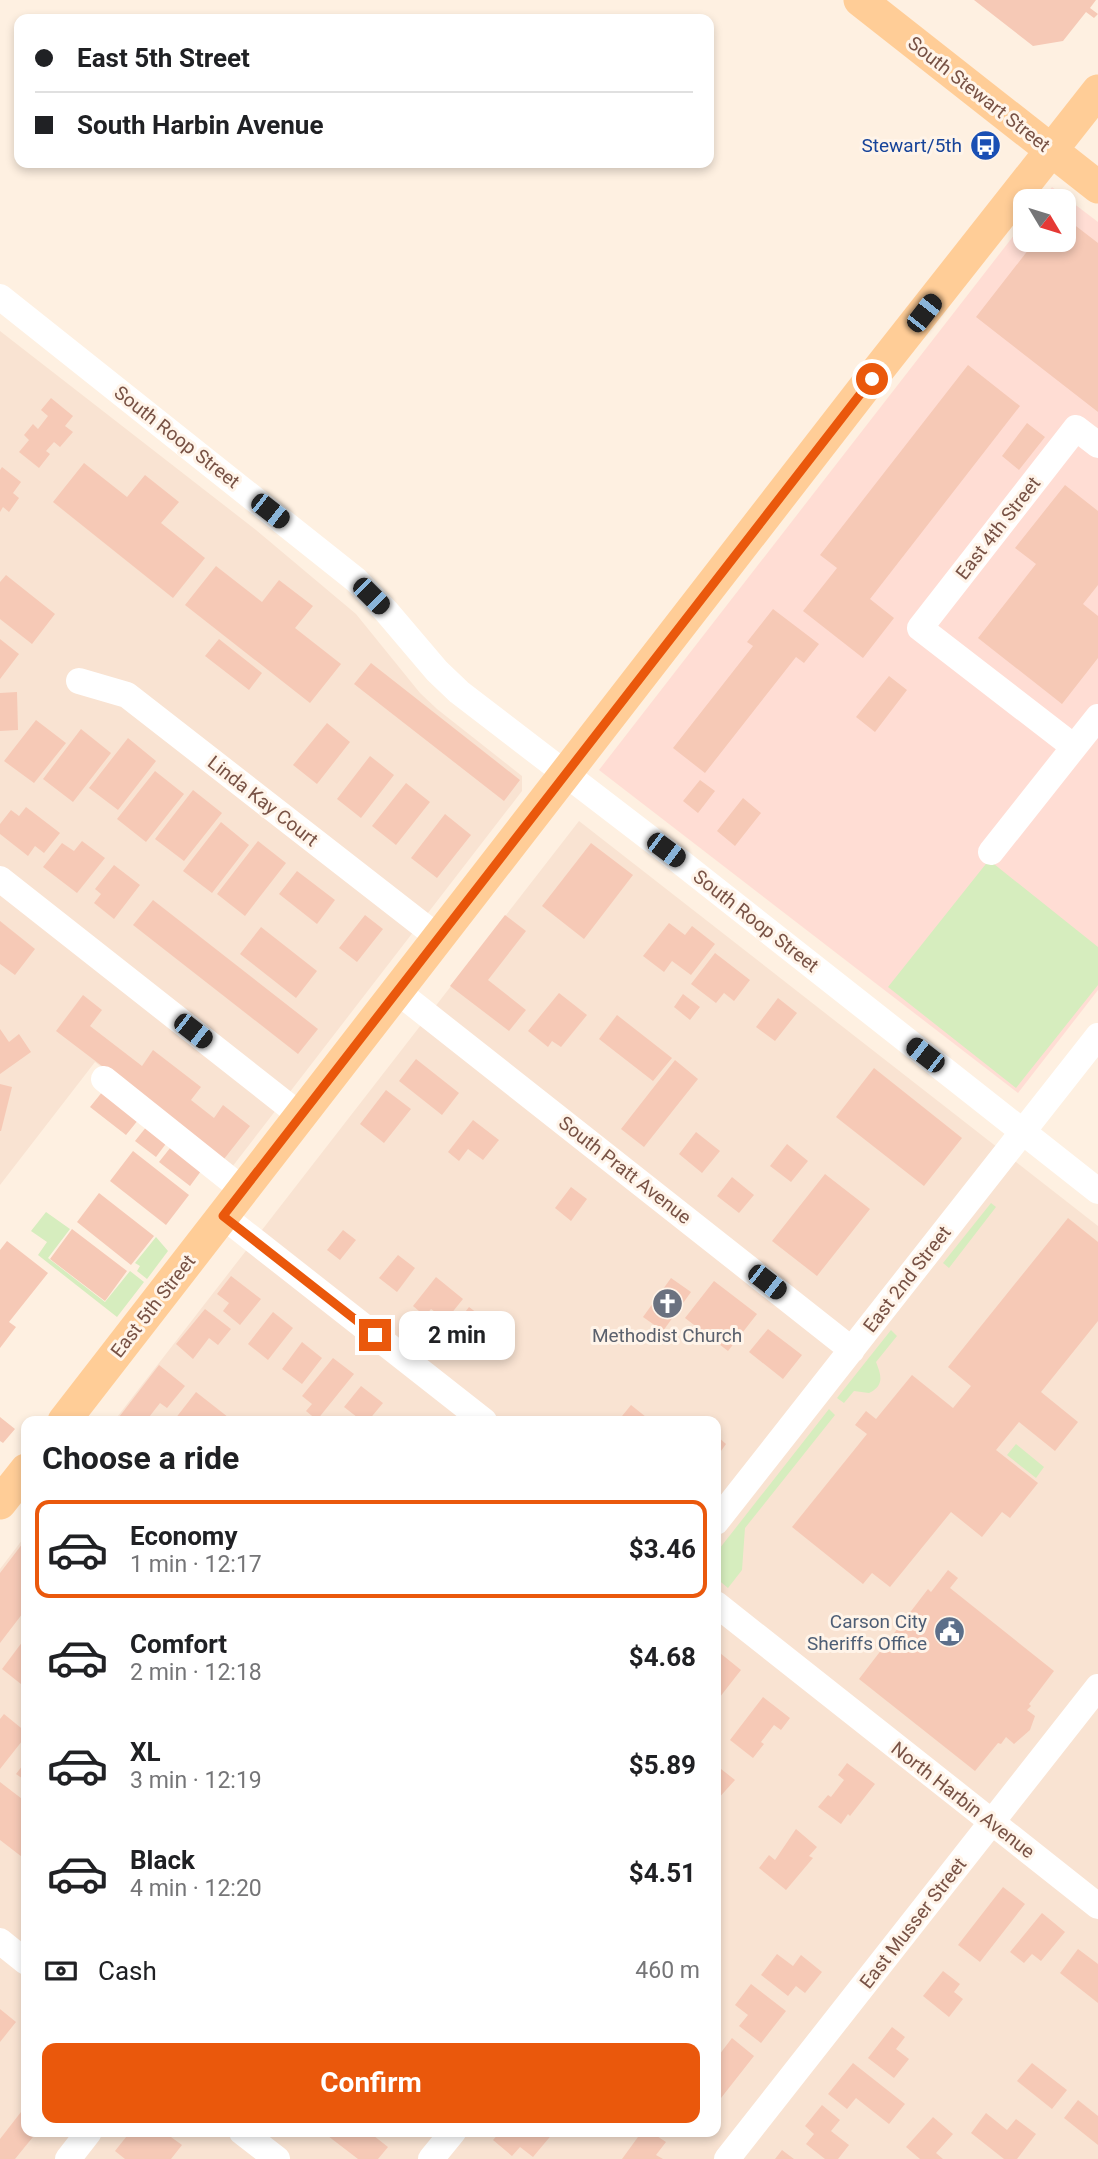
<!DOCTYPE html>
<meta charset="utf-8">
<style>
body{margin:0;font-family:Roboto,sans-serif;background:#f2f2f2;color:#202124;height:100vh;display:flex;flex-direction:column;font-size:26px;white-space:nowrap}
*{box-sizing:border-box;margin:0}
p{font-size:23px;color:#757577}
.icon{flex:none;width:38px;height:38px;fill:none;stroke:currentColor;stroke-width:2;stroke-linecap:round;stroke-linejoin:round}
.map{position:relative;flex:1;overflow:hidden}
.details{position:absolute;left:21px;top:1416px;width:700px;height:721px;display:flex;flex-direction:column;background:#fff;border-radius:14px;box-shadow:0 4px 10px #0003}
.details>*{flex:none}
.top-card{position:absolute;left:14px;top:14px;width:700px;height:154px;border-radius:14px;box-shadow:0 4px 10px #0003;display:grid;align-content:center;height:154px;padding:0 21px;background:#fff}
.needle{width:46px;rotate:128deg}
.buttons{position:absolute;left:1013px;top:189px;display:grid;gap:14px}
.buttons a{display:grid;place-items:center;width:63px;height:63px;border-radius:14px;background:#fff;box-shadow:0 4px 10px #0003;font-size:35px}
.end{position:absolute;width:32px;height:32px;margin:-16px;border:9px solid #ea580c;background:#fff;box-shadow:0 0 0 4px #fff}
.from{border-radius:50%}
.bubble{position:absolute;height:49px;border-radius:14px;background:#fff;box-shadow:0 4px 10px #0003;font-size:23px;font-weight:700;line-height:49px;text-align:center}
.car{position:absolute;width:21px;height:42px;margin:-21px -10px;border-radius:9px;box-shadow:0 0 5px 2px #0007;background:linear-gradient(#222 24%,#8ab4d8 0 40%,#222 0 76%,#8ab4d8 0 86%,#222 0)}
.top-card b{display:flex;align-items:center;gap:24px;height:66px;font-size:26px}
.top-card b+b{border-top:2px solid #e0e0e0}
.top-card i{width:18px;height:18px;background:#202124}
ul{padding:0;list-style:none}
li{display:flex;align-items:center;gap:21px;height:98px;margin:0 14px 10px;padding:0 7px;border:4px solid transparent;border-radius:14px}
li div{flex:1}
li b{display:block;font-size:26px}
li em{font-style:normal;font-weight:700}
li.current{border-color:#ea580c}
li>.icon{width:63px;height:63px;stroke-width:1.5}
h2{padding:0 21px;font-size:32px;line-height:84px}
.pay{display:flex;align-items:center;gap:18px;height:77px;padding:0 21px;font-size:26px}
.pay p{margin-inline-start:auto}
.action{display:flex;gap:14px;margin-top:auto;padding:14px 21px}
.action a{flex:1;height:80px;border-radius:14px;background:#ea580c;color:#fff;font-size:28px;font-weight:700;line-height:80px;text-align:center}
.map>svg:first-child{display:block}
.residential{fill:#f9e3d2}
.commercial{fill:#ffddd4}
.green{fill:#d6edbe}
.building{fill:#f6c9b6}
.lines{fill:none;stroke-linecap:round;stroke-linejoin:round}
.minor{stroke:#fff;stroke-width:26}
.major{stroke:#ffcd97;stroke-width:33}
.route{stroke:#ea580c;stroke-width:9}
.labels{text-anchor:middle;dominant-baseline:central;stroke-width:6;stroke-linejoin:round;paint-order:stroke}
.street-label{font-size:19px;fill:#785245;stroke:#fff4e9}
.transit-label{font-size:19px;fill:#164399;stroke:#fff4e9;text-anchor:end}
.worship-label{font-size:19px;fill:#5b616d;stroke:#fff4e9}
.service-label{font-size:19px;fill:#4e5e75;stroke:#fff4e9;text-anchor:end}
</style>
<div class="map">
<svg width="1098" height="2159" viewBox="0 0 1098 2159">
<rect width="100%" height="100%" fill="#fef0e1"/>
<path class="residential" d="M0,331L256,530L356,614L420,693L437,709L522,776V791L232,1167L95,1062L0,1185Z
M579,821L1098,1226V2159H0V1569L26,1535V2132H716V1421H114Z"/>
<path class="commercial" d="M1052,187L1098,222V990L1018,1093L599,770L1025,221L1026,240H1064V201H1041Z"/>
<path class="green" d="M989,860L1098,947V985L1016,1088L888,987Z
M991,1203L996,1207L949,1268L943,1263Z
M46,1212L70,1229L48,1258L105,1302L130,1271L144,1282L117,1317L38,1255L47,1242L31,1231Z
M156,1237L168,1251L147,1279L137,1271L140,1266L135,1263Z
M891,1330L897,1336L876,1362C881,1375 885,1385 869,1393L854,1391L844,1403L837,1398Z
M829,1409L835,1415L745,1528L742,1570L728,1588L716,1578V1553Z
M1016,1444L1044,1467L1036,1478L1007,1455Z"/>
<path class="building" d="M974,0H1096L1090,8L1098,14L1094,18L1086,12L1063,41L1033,46Z
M1064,223H1072L1098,243V412L976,317L1036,240H1064Z
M968,365L1020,406L870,599L894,618L863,658L803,611L837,568L820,555Z
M51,398L73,416L65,426L73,432L60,447L54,442L46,451L50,454L39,468L19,452L29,440L24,435L33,424L38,429L48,416L41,410Z
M1027,423L1045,437L1019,470L1002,456Z
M84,463L127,497L145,475L179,502L161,523L205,558L173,598L53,502Z
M2,467L21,482L13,493L19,498L9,512L3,507L0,512V470Z
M1065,485L1098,511V585L1083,604L1098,616V658L1062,704L978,638L1036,564L1015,548Z
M216,566L262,602L279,580L313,606L295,628L341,664L310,703L185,605Z
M6,575L55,614L32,644L0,619V582Z
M773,609L819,644L804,663L796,657L705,773L673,748L753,646L747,642Z
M0,639L19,654L0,679Z
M219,639L262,673L249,690L205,656Z
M371,663L520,780L504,801L354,684Z
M889,676L907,690L875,732L856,717Z
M17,692L18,730L0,731V693Z
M36,720L66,743L34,783L4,761Z
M327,723L350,742L317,784L293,765Z
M81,729L111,753L73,802L43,779Z
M128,738L156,761L118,810L89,788Z
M370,756L394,775L361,818L337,799Z
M155,771L184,794L146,842L117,819Z
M700,780L715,791L698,813L683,801Z
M406,783L430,802L396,845L372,826Z
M193,790L222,813L184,861L155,839Z
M743,798L761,813L735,846L717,831Z
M26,807L60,833L44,853L35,846L28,856L0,834V824L11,810L19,816Z
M445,814L471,835L437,878L411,858Z
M221,822L249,845L212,893L183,871Z
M82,841L105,858L77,893L43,867L62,843L74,851Z
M258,841L286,863L245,916L217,894Z
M591,843L633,875L584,939L542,906Z
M114,865L140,885L114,919L94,903L101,894L95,889Z
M297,871L335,900L317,924L279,894Z
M153,900L318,1029L298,1054L133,925Z
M365,915L383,929L357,962L339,948Z
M505,915L526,931L488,980L526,1010L509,1031L450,986Z
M0,921L35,949L15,975L0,964Z
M669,923L685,935L692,926L715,944L691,975L672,961L664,972L643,956Z
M261,927L317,971L296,998L240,954Z
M715,953L750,980L734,1001L724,993L716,1003L691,984Z
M559,993L587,1015L561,1047L552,1041L548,1047L528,1031Z
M683,994L700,1007L690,1020L674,1007Z
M83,995L102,1010L90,1026L142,1066L153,1050L201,1087L191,1100L214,1118L223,1105L250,1126L224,1159L56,1031Z
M778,998L797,1013L775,1041L756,1027Z
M617,1015L672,1058L653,1081L599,1039Z
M0,1029L9,1042L19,1034L31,1052L0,1074Z
M416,1059L459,1093L442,1115L399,1081Z
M675,1060L698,1079L644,1147L621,1129Z
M874,1068L962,1138L924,1186L836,1117Z
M0,1084L12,1087L1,1131H0Z
M107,1086L143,1114L126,1135L90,1107Z
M386,1090L411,1109L384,1143L360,1124Z
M473,1120L499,1140L483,1160L468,1149L459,1161L448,1152Z
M151,1121L171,1137L156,1157L135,1141Z
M696,1132L720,1151L702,1173L679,1154Z
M174,1143L204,1167L190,1186L159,1162Z
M787,1144L808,1161L791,1182L770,1166Z
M133,1151L189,1195L166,1225L110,1181Z
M825,1174L870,1209L817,1276L772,1241Z
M732,1177L754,1195L739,1213L717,1196Z
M571,1187L587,1199L571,1221L555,1208Z
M99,1193L154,1236L131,1265L77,1222Z
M1068,1218L1098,1242V1321L1041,1392L1078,1422L1055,1451L1019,1422L996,1450L1038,1483L1010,1518L1002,1512L982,1537L951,1512L890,1587L872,1573L863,1584L792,1527L867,1434L855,1425L866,1411L876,1419L912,1375L953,1408L971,1386L948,1367Z
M72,1229L127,1271L105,1301L50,1259Z
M343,1230L356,1240L340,1260L327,1250Z
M7,1241L48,1273L9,1322L16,1327L0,1348V1250Z
M398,1255L415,1268L397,1292L379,1278Z
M231,1276L261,1299L240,1325L223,1311L229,1303L217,1294Z
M436,1277L463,1299L446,1320L431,1309L425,1316L413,1306Z
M671,1278L691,1292L663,1331L643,1317Z
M714,1281L757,1314L728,1351L685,1318Z
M469,1307L494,1326L477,1348L453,1328Z
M205,1309L231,1329L218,1345L209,1338L193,1359L176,1344Z
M273,1312L293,1328L268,1360L248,1344Z
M768,1329L802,1355L783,1379L749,1352Z
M302,1342L322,1358L302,1384L282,1369Z
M333,1358L354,1374L317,1420L306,1411L312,1404L302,1396Z
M159,1365L185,1386L167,1408L160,1403L146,1421H116Z
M361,1386L383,1403L368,1421H362L344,1407Z
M196,1392L233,1421H178L175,1419Z
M631,1405L651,1421H618Z
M0,1417L15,1429L3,1443L0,1441Z
M717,1436L726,1444L716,1458V1438Z
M26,1539V1609L0,1643V1573Z
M948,1570L958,1578L950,1588L1054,1671L1029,1704L1031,1706L1027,1710L1035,1716L1030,1730L1014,1744L1006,1737L1001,1744L998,1743L975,1771L859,1679L928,1589L931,1592Z
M26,1637V1688L2,1669Z
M720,1653L741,1670L716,1702V1658Z
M763,1697L790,1718L781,1730L774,1725L761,1742L764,1744L753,1758L730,1740Z
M4,1714L26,1732V1736L0,1769V1719Z
M26,1761V1781L16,1774Z
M847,1763L875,1784L850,1816L848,1814L841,1824L818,1807L828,1795L831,1797L844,1780L838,1775Z
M716,1765L735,1780L716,1801Z
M0,1782L26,1802V1860L0,1840Z
M796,1829L817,1847L809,1856L813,1858L786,1890L759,1868L769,1855L775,1860Z
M1003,1887L1025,1904L980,1962L958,1945Z
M1042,1913L1065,1932L1041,1961L1032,1954L1024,1963L1010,1952Z
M1078,1949L1098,1964V2003L1060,1973Z
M777,1954L793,1966L801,1955L822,1972L805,1993L796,1986L788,1996L761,1975Z
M943,1971L960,1984L954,1992L963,1999L949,2017L923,1996Z
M751,1984L786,2011L761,2043L739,2026L748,2015L735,2005Z
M0,2009L16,2022L0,2042Z
M892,2027L905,2037L896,2049L909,2059L894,2078L868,2058Z
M732,2038L754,2056L721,2098L716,2094V2059Z
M853,2063L905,2104L889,2124L856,2098L847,2109L828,2094Z
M1032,2063L1067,2090L1052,2109L1017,2081Z
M1078,2100L1098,2116V2145L1064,2118Z
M822,2105L840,2120L831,2131L849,2145L838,2159H825L806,2144L814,2134L805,2126Z
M21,2112L26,2117V2132H37L15,2159H0V2139Z
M986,2113L1007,2130L1016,2119L1036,2134L1017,2159H1004L971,2133Z
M933,2117L953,2134L936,2153L943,2159H920L906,2147Z
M130,2132H164L182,2145L171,2159H125L115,2151Z
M331,2132H369L388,2147L378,2159H358L328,2136Z
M500,2132H554L533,2157L520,2147L512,2156L493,2140Z
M630,2132H651L666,2142L656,2155L663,2159H622L638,2137Z
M782,2150L794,2159H775Z"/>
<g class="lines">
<path class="minor" d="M0,297L356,580L386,611L437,671L459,692L678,860L1098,1191
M79,681L127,695L439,938
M1074,747L920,628L1076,428L1098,445
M991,852L1098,717
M0,879L301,1116
M397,991L852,1350
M104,1079L243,1190
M223,1216L484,1421
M716,1522L1098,1036
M716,1604L1098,1906
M0,1941L26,1962
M242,2132L277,2159
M68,2159L89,2132
M431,2159L453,2132
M727,2159L1098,1687"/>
<path class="major" d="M860,0L1098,187
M64,1421L871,379L1098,91
M0,1503L26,1470"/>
</g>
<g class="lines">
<path class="route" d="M375,1335L223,1216L872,379"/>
</g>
<defs>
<symbol id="bus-disc" viewBox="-11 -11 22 22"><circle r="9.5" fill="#1a4fb4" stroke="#fff4e9"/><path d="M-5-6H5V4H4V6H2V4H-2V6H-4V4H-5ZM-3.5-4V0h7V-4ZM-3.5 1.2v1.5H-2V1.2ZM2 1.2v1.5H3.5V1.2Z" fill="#fff"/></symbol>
<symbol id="church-disc" viewBox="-11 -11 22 22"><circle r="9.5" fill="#6b7280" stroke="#fff4e9"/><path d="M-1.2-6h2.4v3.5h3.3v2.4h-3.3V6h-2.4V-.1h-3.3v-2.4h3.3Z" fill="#fff"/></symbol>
<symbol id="civic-disc" viewBox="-11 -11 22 22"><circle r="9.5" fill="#5c6f8a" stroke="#fff4e9"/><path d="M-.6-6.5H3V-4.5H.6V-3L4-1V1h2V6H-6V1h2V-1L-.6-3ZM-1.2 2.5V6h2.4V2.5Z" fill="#fff"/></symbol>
</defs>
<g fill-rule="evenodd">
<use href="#bus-disc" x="968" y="128" width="35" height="35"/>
<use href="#church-disc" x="650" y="1286" width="35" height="35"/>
<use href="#civic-disc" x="932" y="1614" width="35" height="35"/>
</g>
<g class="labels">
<g class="street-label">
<text transform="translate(979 94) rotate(38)">South Stewart Street</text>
<text transform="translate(177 437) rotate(38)">South Roop Street</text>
<text transform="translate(998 528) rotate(-52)">East 4th Street</text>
<text transform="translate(263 801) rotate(38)">Linda Kay Court</text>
<text transform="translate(756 921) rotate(38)">South Roop Street</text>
<text transform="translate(625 1170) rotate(38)">South Pratt Avenue</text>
<text transform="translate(907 1279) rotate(-52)">East 2nd Street</text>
<text transform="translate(153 1306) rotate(-52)">East 5th Street</text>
<text transform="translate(963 1800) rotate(38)">North Harbin Avenue</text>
<text transform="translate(913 1923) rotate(-52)">East Musser Street</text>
</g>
<g class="transit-label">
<text x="962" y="145">Stewart/5th</text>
</g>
<g class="worship-label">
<text x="667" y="1335">Methodist Church</text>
</g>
<g class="service-label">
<text x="927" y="1621">Carson City<tspan x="927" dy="22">Sheriffs Office</tspan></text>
</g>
</g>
</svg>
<div class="buttons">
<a><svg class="needle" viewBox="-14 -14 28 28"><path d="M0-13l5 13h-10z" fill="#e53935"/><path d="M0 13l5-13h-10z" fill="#757577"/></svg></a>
</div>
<i class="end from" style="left:872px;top:379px"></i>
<i class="end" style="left:375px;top:1335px"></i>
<div class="bubble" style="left:399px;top:1311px;width:116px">2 min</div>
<i class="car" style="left:924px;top:313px;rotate:38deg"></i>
<i class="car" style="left:270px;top:511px;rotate:128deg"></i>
<i class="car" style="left:371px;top:596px;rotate:135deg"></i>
<i class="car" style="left:666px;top:850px;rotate:127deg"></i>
<i class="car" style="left:193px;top:1031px;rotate:128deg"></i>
<i class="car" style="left:925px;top:1055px;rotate:308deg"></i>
<i class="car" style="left:767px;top:1282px;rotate:128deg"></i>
<div class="top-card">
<b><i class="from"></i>East 5th Street</b>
<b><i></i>South Harbin Avenue</b>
</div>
<section class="details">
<h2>Choose a ride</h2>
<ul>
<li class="current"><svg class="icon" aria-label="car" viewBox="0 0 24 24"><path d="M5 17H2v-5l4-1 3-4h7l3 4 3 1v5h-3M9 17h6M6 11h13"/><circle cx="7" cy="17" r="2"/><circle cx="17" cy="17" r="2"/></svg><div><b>Economy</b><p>1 min · 12:17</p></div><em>$3.46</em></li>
<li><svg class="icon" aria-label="car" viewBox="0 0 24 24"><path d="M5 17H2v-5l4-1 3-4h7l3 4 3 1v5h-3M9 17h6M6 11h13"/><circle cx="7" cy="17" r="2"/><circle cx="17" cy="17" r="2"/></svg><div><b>Comfort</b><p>2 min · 12:18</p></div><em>$4.68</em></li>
<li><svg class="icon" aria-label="car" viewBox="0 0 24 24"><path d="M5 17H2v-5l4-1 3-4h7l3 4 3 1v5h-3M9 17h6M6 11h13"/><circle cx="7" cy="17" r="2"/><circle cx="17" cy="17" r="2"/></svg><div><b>XL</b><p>3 min · 12:19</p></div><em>$5.89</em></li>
<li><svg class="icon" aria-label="car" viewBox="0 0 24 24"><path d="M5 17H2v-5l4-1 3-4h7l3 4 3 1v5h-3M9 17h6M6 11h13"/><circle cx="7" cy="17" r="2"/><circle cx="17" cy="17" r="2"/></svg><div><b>Black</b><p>4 min · 12:20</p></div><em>$4.51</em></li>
</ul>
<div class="pay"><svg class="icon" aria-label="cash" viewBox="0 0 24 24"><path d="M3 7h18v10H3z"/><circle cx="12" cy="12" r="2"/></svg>Cash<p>460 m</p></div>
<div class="action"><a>Confirm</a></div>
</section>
</div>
